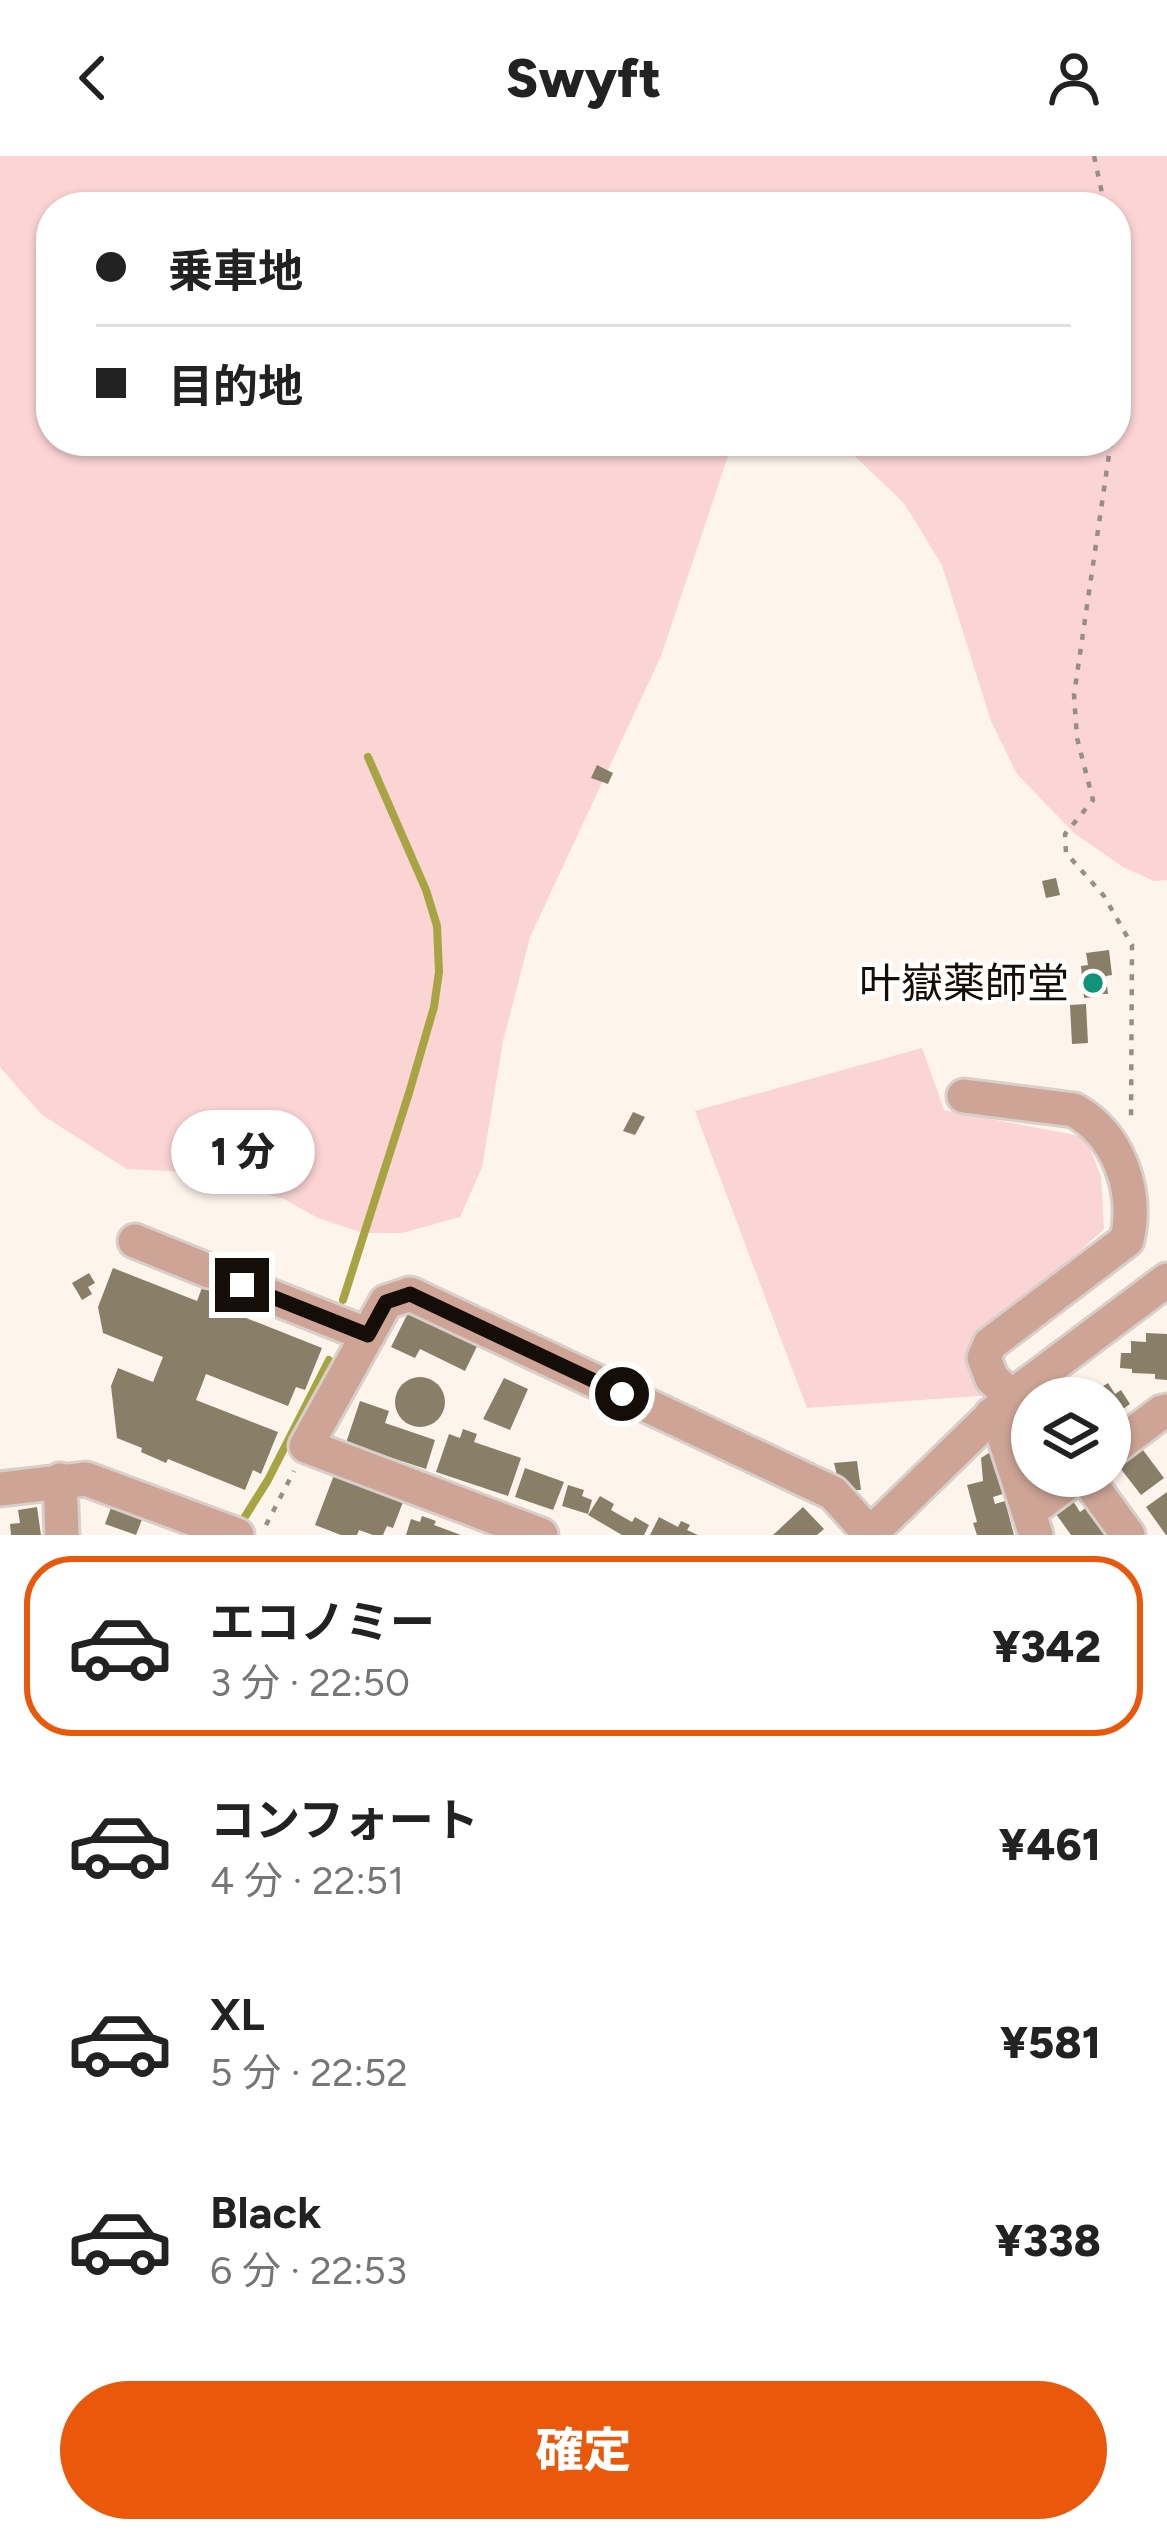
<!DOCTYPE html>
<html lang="ja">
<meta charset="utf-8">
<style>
body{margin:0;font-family:Figtree,"Noto Sans JP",sans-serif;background:#f2f2f2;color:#222;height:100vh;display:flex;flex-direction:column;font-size:45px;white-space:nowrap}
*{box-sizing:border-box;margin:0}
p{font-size:39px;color:#767676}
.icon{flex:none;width:66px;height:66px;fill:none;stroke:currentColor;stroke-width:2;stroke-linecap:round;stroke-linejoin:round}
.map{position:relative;height:1379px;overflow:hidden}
.side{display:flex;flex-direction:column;background:#fff;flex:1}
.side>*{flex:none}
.banner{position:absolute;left:36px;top:36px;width:1095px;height:264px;border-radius:48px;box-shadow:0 3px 9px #0004;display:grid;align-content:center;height:264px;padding:0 60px;background:#fff}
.buttons{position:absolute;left:1011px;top:1221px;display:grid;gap:24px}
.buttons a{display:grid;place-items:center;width:120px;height:120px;border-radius:50%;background:#fff;box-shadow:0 3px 9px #0004;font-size:60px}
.end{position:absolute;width:54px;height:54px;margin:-27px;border:15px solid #150e08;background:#fff;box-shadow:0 0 0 6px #fff}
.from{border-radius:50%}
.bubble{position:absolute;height:84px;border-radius:42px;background:#fff;box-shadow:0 3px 9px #0004;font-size:39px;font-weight:800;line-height:84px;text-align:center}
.banner b{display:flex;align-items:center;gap:42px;height:114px;font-size:45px}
.banner b+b{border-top:3px solid #e0e0e0}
.banner i{width:30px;height:30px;background:#222}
ul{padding:21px 0 0;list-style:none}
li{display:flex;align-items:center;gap:36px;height:180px;margin:0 24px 18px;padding:0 36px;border:6px solid transparent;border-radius:48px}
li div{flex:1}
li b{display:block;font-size:45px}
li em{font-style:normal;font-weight:800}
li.current{border-color:#ea580c}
li>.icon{width:108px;height:108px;stroke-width:1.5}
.button{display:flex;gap:24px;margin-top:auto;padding:24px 60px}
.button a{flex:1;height:138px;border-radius:72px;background:#ea580c;color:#fff;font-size:48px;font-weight:800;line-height:138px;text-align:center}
header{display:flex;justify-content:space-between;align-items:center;height:156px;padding:0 60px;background:#fff;font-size:54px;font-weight:800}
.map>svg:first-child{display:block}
.green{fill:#fbd4d4}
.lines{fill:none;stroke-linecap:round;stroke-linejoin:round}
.stream{stroke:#a7a443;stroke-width:8}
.building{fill:#897e68}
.minor-casing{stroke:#d8cfc8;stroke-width:39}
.path{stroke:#968e87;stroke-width:4.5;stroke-dasharray:6 9;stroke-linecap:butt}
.minor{stroke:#cda495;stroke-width:33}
.route{stroke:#150e08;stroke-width:15}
.poi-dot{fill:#11927b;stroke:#fff;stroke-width:4.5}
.labels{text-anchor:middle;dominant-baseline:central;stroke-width:9;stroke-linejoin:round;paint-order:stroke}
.poi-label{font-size:42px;fill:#150e08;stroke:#fff;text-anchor:end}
</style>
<header><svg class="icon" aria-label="back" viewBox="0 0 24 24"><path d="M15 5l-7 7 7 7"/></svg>Swyft<svg class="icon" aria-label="person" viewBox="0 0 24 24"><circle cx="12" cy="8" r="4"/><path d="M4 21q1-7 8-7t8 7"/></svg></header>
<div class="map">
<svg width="1167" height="1379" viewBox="0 0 1167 1379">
<rect width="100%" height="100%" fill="#fdf4ec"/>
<path class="green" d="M0,0H1167V724L1154,725L1123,711L1074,677L1017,618L991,565L942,409L904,347L839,285H1116V51H51V285H737L730,294L661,500L530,781L503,885L482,1011L460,1061L402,1077H363L318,1062L284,1043L188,1016L127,1013L42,959L0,911Z
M922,892L944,954L1085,981L1101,1020L1104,1073L973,1191L969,1211L992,1239L807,1252L695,955Z"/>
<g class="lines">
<path class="stream" d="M343,1144L409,937L434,851L439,816L437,770L426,734L368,601
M241,1367L268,1324L329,1204"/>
</g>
<path class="building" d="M597,609L613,617L608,628L591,622Z
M1056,722L1060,739L1046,742L1042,725Z
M1109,794L1112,819L1106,820L1108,838H1102L1101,833L1093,834L1094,841L1084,842L1081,810L1088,809L1086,797Z
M1086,848L1088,887L1072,888L1070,849Z
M633,956L645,961L635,979L623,975Z
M113,1112L197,1145L209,1113L243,1126L231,1156L322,1192L305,1234L296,1231L288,1250L206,1218L196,1244L278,1276L261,1318L253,1314L245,1334L168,1303L166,1307L141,1296L142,1292L117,1282L111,1230L118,1212L153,1226L163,1201L103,1177L98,1151Z
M89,1117L95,1127L88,1131L92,1138L82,1144L72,1127Z
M409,1155L482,1180L465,1215L420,1193L415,1202L391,1191Z
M1146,1177L1167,1178V1224L1155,1223V1218L1132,1217V1213L1120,1212L1121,1197H1131V1185L1146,1186Z
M395 1246a25 25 0 1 1 50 0a25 25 0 1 1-50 0Z
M504,1222L528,1233L510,1274L483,1263Z
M1108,1227L1115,1238L1121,1234L1130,1248L1110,1262V1242H1085Z
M360,1245L389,1255L385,1267L435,1284L426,1313L346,1287Z
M463,1273L477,1278L474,1286L521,1302L508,1340L436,1316L449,1278L460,1282Z
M1140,1290L1164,1322L1141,1339L1117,1308Z
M997,1292L1006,1337L993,1341L995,1348L1005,1345L1014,1379H977L973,1367L977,1366L967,1329L983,1325L981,1302Z
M857,1305L861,1334H852L838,1323L834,1307Z
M525,1312L564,1326L553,1354L515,1341Z
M334,1319L403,1346L393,1372L387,1370L383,1379H373L359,1374L357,1379H341L315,1369Z
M568,1329L584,1334L582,1340L592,1344L588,1358L562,1350Z
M1167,1336V1379H1166L1146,1351Z
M600,1340L614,1348L611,1354L632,1366L635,1361L649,1369L644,1379H622L588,1359Z
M1073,1345L1080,1356L1090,1349L1111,1379H1071L1056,1358Z
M112,1349L143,1361L136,1379L105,1368Z
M37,1351L41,1379H11L10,1368L20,1367L18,1354Z
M803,1351L824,1373L817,1379H773Z
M422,1360L436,1365L434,1369L461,1379H406L411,1363L420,1366Z
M659,1361L678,1371L681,1365L690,1369L687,1374L698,1379H650Z"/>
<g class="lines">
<defs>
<path id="minor" d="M964,940L1074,954C1119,979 1138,1035 1127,1084L990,1188L984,1202L992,1223L1012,1240
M135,1085L209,1115
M242,1129L368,1179
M991,1259L1002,1274L1036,1379
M1110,1295L1162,1256L1167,1255
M1085,1320L1128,1379
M60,1324L62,1379
M0,1333L86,1323L237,1379
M1030,1355L1077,1320
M541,1379L306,1290L386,1146L410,1138L833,1337L871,1379
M869,1379L1012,1240L1167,1124"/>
</defs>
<use href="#minor" class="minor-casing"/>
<path class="path" d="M1094,0L1105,51
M1116,105L1123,207L1116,254
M1111,285L1074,539L1077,582L1093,644L1065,678L1066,697L1104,740L1132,789L1131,968
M266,1369L294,1315"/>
<use href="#minor" class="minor"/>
</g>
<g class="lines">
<path class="route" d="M242,1129L368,1179L386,1146L410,1138L622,1238"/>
</g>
<circle class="poi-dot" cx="1093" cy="827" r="12"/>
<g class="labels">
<g class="poi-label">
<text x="1069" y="827">叶嶽薬師堂</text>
</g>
</g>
</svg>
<div class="buttons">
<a><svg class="icon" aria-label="layers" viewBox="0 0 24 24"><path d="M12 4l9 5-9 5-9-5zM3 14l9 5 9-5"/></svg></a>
</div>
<i class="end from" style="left:622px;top:1238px"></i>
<i class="end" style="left:242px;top:1129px"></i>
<div class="bubble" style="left:171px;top:954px;width:144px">1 分</div>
<div class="banner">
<b><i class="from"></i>乗車地</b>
<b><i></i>目的地</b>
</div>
</div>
<section class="side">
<ul>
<li class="current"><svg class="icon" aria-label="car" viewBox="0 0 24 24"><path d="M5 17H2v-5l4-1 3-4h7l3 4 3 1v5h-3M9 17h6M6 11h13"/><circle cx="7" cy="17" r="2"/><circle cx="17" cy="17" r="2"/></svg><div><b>エコノミー</b><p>3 分 · 22:50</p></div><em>¥342</em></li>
<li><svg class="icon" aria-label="car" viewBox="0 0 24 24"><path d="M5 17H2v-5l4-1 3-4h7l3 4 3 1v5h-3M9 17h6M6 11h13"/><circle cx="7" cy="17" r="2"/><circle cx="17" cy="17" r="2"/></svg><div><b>コンフォート</b><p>4 分 · 22:51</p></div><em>¥461</em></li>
<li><svg class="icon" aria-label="car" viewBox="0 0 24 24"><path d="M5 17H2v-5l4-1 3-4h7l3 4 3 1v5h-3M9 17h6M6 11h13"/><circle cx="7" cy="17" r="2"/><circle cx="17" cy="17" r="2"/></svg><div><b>XL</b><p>5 分 · 22:52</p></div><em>¥581</em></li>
<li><svg class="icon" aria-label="car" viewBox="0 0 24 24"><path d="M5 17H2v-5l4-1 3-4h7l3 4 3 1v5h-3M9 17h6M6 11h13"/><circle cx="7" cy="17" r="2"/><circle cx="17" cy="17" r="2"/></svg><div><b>Black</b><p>6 分 · 22:53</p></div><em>¥338</em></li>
</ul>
<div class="button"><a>確定</a></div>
</section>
